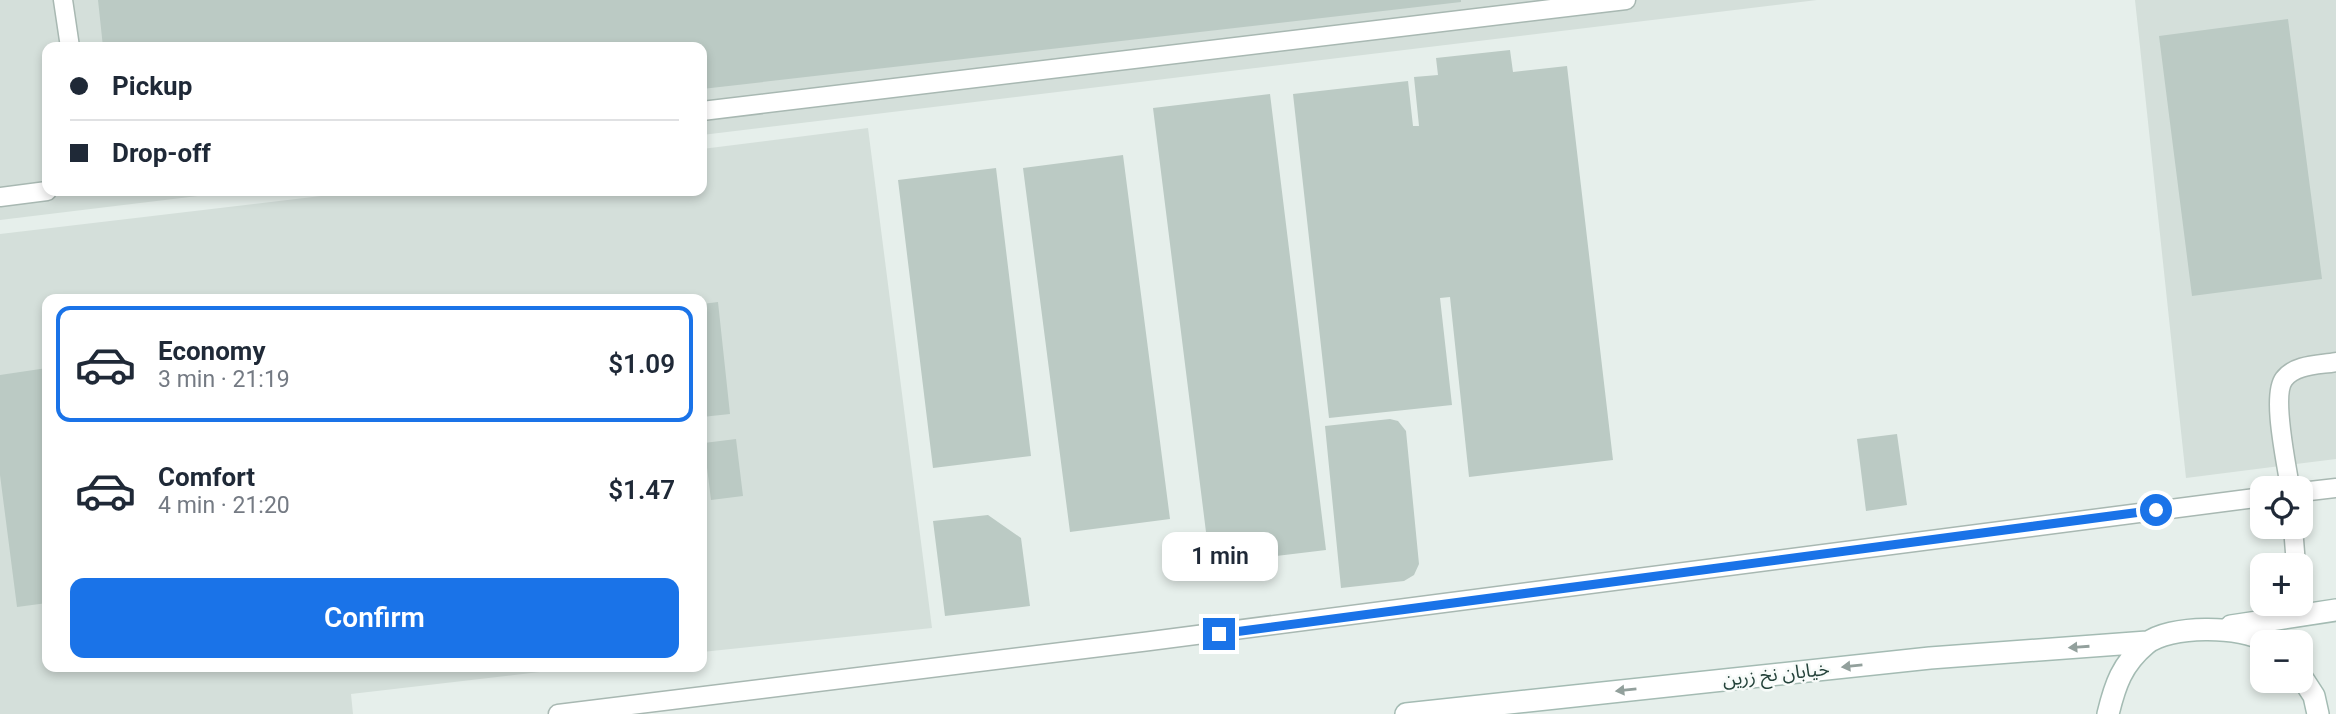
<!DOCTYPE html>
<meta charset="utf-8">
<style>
body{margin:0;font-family:Roboto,"Noto Sans Arabic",sans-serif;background:#f6f6f7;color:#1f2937;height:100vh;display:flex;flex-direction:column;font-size:26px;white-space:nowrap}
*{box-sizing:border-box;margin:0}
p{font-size:23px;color:#747a83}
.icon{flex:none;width:38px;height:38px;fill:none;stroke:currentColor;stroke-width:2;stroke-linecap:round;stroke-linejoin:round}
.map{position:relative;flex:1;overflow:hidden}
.sheet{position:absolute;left:42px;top:294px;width:665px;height:378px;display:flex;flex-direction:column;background:#fff;border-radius:14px;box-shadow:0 4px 10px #0003}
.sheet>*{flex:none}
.hud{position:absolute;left:42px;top:42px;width:665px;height:154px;border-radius:14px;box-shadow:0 4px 10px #0003;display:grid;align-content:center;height:154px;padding:0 28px;background:#fff}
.tools{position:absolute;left:2250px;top:476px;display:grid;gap:14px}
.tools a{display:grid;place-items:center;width:63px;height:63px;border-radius:14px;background:#fff;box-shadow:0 4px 10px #0003;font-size:35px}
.end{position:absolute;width:32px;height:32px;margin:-16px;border:9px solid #1a73e8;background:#fff;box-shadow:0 0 0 4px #fff}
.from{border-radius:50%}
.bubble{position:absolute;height:49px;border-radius:14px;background:#fff;box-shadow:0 4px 10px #0003;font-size:23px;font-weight:600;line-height:49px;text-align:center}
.hud b{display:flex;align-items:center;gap:24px;height:66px;font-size:26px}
.hud b+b{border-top:2px solid #e0e1e3}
.hud i{width:18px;height:18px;background:#1f2937}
ul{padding:12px 0 0;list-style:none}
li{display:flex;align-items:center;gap:21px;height:116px;margin:0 14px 10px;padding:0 14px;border:4px solid transparent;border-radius:14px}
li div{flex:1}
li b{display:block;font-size:26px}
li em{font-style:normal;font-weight:600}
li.on{border-color:#1a73e8}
li>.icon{width:63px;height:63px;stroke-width:1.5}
.primary-button{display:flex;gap:14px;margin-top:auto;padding:14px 28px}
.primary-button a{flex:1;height:80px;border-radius:14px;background:#1a73e8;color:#fff;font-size:28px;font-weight:600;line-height:80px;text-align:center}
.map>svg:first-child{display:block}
.built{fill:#d4dfda}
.building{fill:#bbcac4}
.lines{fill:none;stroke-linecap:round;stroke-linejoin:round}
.lane-casing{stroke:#a8b8b2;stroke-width:21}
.secondary-casing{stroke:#a4bbb3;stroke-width:24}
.lane{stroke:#fff;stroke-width:18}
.secondary{stroke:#fff;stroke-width:21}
.oneway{fill:#92a09c}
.route{stroke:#1a73e8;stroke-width:9}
.labels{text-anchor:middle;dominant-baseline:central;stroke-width:5;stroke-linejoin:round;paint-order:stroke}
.street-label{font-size:19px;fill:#24423a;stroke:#f7fbf9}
</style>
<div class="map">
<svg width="2336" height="714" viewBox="0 0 2336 714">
<rect width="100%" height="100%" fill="#e6efeb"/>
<path class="built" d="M0,0H1817L702,135V47H47V191H239L0,220Z
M2135,0H2336V459L2186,478Z
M868,128L932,628L702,652V299H47V667H582L351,694L353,714H0V234L363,191H702V149Z"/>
<path class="building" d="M98,0H1461V2L702,89V47H103Z
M2288,19L2322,279L2192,296L2159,36Z
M1510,50L1513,72L1567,66L1613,460L1469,477L1450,297L1440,298L1452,405L1329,418L1293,94L1408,81L1413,126H1419L1414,77L1438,75L1436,58Z
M1270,94L1326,550L1210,564L1153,108Z
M1123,155L1170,519L1070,532L1023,168Z
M996,168L1031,456L933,468L898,180Z
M718,302L730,414L702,417V304Z
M47,368V603L17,607L0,475V375Z
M1390,419L1398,421L1406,431L1419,564L1414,575L1404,581L1341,588L1325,426Z
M1897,434L1907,505L1866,511L1857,439Z
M736,439L743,496L711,500L704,443Z
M988,515L1021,538L1030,606L945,616L933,521Z"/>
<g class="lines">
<defs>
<path id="lane" d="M63,0L70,47
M702,111L1626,0
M0,197L47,191
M2290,488C2287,465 2271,396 2284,379C2295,364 2320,365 2336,362
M2301,492L2336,488
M2293,527L2296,565
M558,714C1127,647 1695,569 2263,497"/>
<path id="secondary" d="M2231,626L2336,610
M2301,676L2314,696L2318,714
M1406,714L1930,658L2147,642
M2108,714C2115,685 2122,664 2146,644C2168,625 2243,625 2266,642"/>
</defs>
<use href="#lane" class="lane-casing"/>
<use href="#secondary" class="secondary-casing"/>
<use href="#lane" class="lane"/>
<use href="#secondary" class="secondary"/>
</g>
<defs><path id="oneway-solid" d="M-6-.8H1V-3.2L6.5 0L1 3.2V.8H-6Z" transform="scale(1.75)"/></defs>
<g class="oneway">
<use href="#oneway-solid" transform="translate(2079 647) rotate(176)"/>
<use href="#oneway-solid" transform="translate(1852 666) rotate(174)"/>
<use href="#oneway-solid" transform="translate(1626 690) rotate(174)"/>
</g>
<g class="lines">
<path class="route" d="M1219,634L2156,510"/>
</g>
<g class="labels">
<g class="street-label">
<text transform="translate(1776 674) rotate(-6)">خیابان نخ زرین</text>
</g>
</g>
</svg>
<div class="tools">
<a><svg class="icon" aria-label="locate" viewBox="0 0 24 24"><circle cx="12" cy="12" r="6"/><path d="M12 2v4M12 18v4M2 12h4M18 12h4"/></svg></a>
<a>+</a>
<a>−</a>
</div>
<i class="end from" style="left:2156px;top:510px"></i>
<i class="end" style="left:1219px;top:634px"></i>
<div class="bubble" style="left:1162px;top:532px;width:116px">1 min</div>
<div class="hud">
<b><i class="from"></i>Pickup</b>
<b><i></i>Drop-off</b>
</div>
<section class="sheet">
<ul>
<li class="on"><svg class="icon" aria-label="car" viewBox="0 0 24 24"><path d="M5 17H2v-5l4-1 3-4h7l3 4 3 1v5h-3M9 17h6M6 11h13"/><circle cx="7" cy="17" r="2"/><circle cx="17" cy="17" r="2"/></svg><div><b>Economy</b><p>3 min · 21:19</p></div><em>$1.09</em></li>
<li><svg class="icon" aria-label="car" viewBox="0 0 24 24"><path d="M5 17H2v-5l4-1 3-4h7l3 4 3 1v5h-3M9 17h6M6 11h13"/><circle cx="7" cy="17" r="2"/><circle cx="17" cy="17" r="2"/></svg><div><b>Comfort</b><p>4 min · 21:20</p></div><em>$1.47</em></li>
</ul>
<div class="primary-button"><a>Confirm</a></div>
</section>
</div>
